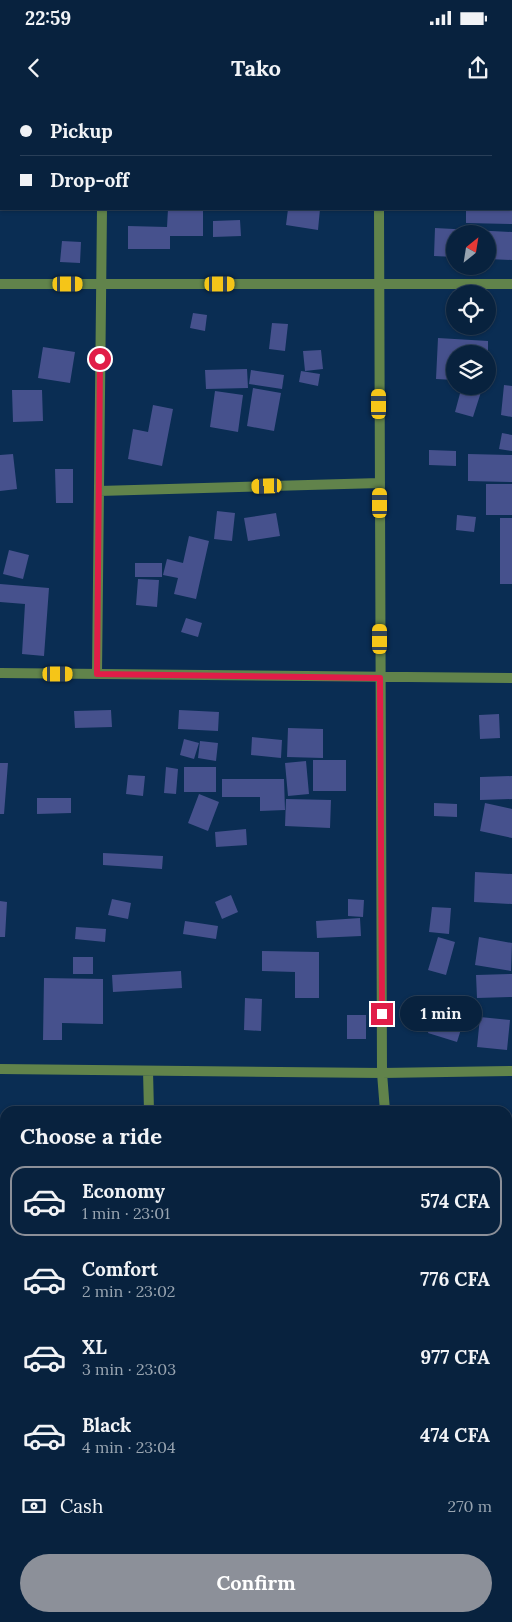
<!DOCTYPE html>
<meta charset="utf-8">
<style>
body{margin:0;font-family:Lora,serif;background:#112a45;color:#f1f3f6;height:100vh;display:flex;flex-direction:column;font-size:19px;white-space:nowrap}
*{box-sizing:border-box;margin:0}
p{font-size:16px;color:#98a4b0}
.icon{flex:none;width:28px;height:28px;fill:none;stroke:currentColor;stroke-width:2;stroke-linecap:round;stroke-linejoin:round}
.map{position:relative;flex:1;overflow:hidden}
.details{position:absolute;left:0px;top:1006px;width:512px;height:516px;display:flex;flex-direction:column;background:#08223e;border-radius:15px 15px 0 0;box-shadow:0 1px 4px #0004,0 0 0 1px #293f58}
.details>*{flex:none}
.top-card{position:absolute;left:0px;top:0px;width:512px;height:110px;box-shadow:0 1px 4px #0004,0 0 0 1px #293f58;display:grid;align-content:center;height:110px;padding:0 20px;background:#08223e}
.needle{width:32px;rotate:30deg}
.tools{position:absolute;left:446px;top:125px;display:grid;gap:10px}
.tools a{display:grid;place-items:center;width:50px;height:50px;border-radius:50%;background:#08223e;box-shadow:0 1px 4px #0004,0 0 0 1px #293f58;font-size:25px}
.end{position:absolute;width:22px;height:22px;margin:-11px;border:6px solid #e11d48;background:#fff;box-shadow:0 0 0 2px #fff}
.from{border-radius:50%}
.bubble{position:absolute;height:35px;border-radius:18px;background:#08223e;box-shadow:0 1px 4px #0004,0 0 0 1px #293f58;font-size:16px;font-weight:700;line-height:35px;text-align:center}
.car{position:absolute;width:15px;height:30px;margin:-15px -8px;border-radius:6px;box-shadow:0 0 4px 1px #0007;background:linear-gradient(#f5c518 24%,#345 0 40%,#f5c518 0 76%,#345 0 86%,#f5c518 0)}
.top-card b{display:flex;align-items:center;gap:18px;height:48px;font-size:19px}
.top-card b+b{border-top:1px solid #293f58}
.top-card i{width:12px;height:12px;background:#f1f3f6}
ul{padding:0;list-style:none}
li{display:flex;align-items:center;gap:15px;height:70px;margin:0 10px 8px;padding:0 10px;border:2px solid transparent;border-radius:15px}
li div{flex:1}
li b{display:block;font-size:19px}
li em{font-style:normal;font-weight:700}
li.active{border-color:#8c9099}
li>.icon{width:45px;height:45px;stroke-width:1.5}
h2{padding:0 20px;font-size:22px;line-height:60px}
.pay{display:flex;align-items:center;gap:12px;height:55px;padding:0 20px;font-size:19px}
.pay p{margin-inline-start:auto}
.button{display:flex;gap:10px;margin-top:auto;padding:10px 20px}
.button a{flex:1;height:58px;border-radius:30px;background:#8c9099;color:#fff;font-size:20px;font-weight:700;line-height:58px;text-align:center}
.status{display:flex;justify-content:space-between;align-items:center;height:35px;padding:0 25px;background:#08223e;direction:ltr}
.status svg{height:14px;fill:currentColor}
header{display:flex;justify-content:space-between;align-items:center;height:65px;padding:0 20px;background:#08223e;font-size:22px;font-weight:700}
.map>svg:first-child{display:block}
.building{fill:#46518d}
.lines{fill:none;stroke-linecap:round;stroke-linejoin:round}
.street{stroke:#61834b;stroke-width:10}
.route{stroke:#e11d48;stroke-width:6}
</style>
<div class="status"><b>22:59</b><svg viewBox="0 0 49 12"><path d="M0 12V9h3v3zM5 12V6h3v6zM10 12V3h3v9zM15 12V0h3v12zM26 1h20v11H26zM47 4h2v5h-2z"/></svg></div>
<header><svg class="icon" aria-label="back" viewBox="0 0 24 24"><path d="M15 5l-7 7 7 7"/></svg>Tako<svg class="icon" aria-label="share" viewBox="0 0 24 24"><path d="M12 15V3M7 8l5-5 5 5M5 13v7h14v-7"/></svg></header>
<div class="map">
<svg width="512" height="1522" viewBox="0 0 512 1522">
<rect width="100%" height="100%" fill="#0a2d53"/>
<path class="building" d="M168,109H203V136H170V149H128V126L167,127Z
M288,109H320L318,130L286,125Z
M466,109H512V124L466,123Z
M240,120L241,136L213,137V121Z
M435,128L512,132V160L488,159V134H455V157L434,156Z
M62,141L81,142L80,163L60,162Z
M193,213L207,215L205,231L190,228Z
M272,223L288,224L285,251L269,249Z
M438,238L488,241V254H455V280L436,279Z
M43,247L75,252L70,283L38,278Z
M321,250L323,269L305,271L303,251Z
M247,269L248,288L206,289L205,270Z
M251,270L284,275L282,289L249,284Z
M301,271L320,274L318,286L299,282Z
M504,285L512,286V317L501,315Z
M462,286L481,292L473,317L455,312Z
M253,288L281,293L274,331L247,326Z
M12,290H42L43,321L13,322Z
M215,291L243,295L238,332L210,327Z
M153,305L173,309L162,366L128,359L133,329L148,332Z
M502,333L512,335V351L499,349Z
M429,350L456,351V366L429,365Z
M13,354L17,389L0,391V355Z
M468,354L512,355V382L468,381Z
M55,369H73V403H56Z
M486,384H512V415H486Z
M217,411L235,413L232,441L214,439Z
M276,413L280,436L248,441L244,418Z
M457,415L476,417L474,432L456,430Z
M500,418H512V484H500Z
M189,436L209,441L196,499L174,494L178,478L163,475L167,459L183,463Z
M9,450L29,455L23,479L3,474Z
M135,463H162V477H135Z
M138,479L159,480L157,507L136,505Z
M0,484L49,488L44,556L22,554L25,504L0,502Z
M186,518L202,523L198,537L181,532Z
M111,610L112,627L75,628L74,611Z
M179,610L219,612L218,631L178,629Z
M499,614L500,638L480,639L479,615Z
M288,628L323,629V658L287,657Z
M252,637L282,640L281,658L251,655Z
M184,639L199,643L194,659L180,655Z
M200,641L218,643L216,661L198,658Z
M313,660H346V691H313Z
M306,661L309,694L288,696L285,663Z
M0,663H8L4,714H0Z
M166,667L178,669L176,694L164,693Z
M184,667H216V692H184Z
M128,675L145,676L143,696L126,694Z
M512,676V699L480,700V677Z
M222,679H284L285,710L260,711V697H222Z
M199,694L219,702L208,731L188,723Z
M37,698H71V713L37,714Z
M286,699L331,700L330,728L285,726Z
M434,703L457,704V717L434,716Z
M485,703L512,709V738L480,731Z
M246,729L247,745L216,747L215,732Z
M103,753L163,756L162,769L103,765Z
M475,772L512,774V804L474,802Z
M231,795L238,812L222,819L215,802Z
M112,799L131,803L128,819L108,815Z
M348,799L364,800L363,817L348,816Z
M0,801L7,802L5,837H0Z
M432,807L451,808L449,834L429,832Z
M360,818L361,836L317,838L316,821Z
M185,821L218,826L216,839L183,834Z
M76,827L106,829L105,842L75,839Z
M438,837L455,842L446,875L428,870Z
M479,837L512,843L511,871L475,865Z
M262,851L319,852V898H295V872L262,871Z
M73,857H93V874H73Z
M181,871L182,888L113,892L112,875Z
M512,874V897L477,898L476,875Z
M44,878L103,879V924L62,923V940H43Z
M439,895L469,904L457,942L428,933Z
M245,898L262,899L261,931L244,930Z
M347,915H366V939H347Z
M480,917L510,920L507,950L477,947Z
M0,1021L5,1038L0,1039Z
M0,1060L5,1061V1091L0,1090Z
M508,1081L512,1082V1119L508,1118Z
M508,1161L512,1162V1224H508Z
M0,1217H5V1245H0Z
M508,1228H512V1258H508Z
M508,1261H512V1292L508,1291Z
M508,1299H512V1333H508Z
M508,1344H512V1368H508Z
M0,1394H5V1404H0Z
M472,1518H504L502,1522H470Z"/>
<g class="lines">
<path class="street" d="M378,0V1
M104,1V0
M379,109L382,973L385,1011
M0,184H512
M99,391L380,383
M0,573L512,578
M97,574L102,109
M0,969L382,973L512,971
M148,971L149,1011
M0,1364L5,1363
M508,1396L512,1397
M156,1522V1518
M397,1522L398,1518"/>
</g>
<g class="lines">
<path class="route" d="M100,259L97,574L380,578L382,914"/>
</g>
</svg>
<div class="tools">
<a><svg class="needle" viewBox="-14 -14 28 28"><path d="M0-13l5 13h-10z" fill="#e53935"/><path d="M0 13l5-13h-10z" fill="#98a4b0"/></svg></a>
<a><svg class="icon" aria-label="locate" viewBox="0 0 24 24"><circle cx="12" cy="12" r="6"/><path d="M12 2v4M12 18v4M2 12h4M18 12h4"/></svg></a>
<a><svg class="icon" aria-label="layers" viewBox="0 0 24 24"><path d="M12 4l9 5-9 5-9-5zM3 14l9 5 9-5"/></svg></a>
</div>
<i class="end from" style="left:100px;top:259px"></i>
<i class="end" style="left:382px;top:914px"></i>
<div class="bubble" style="left:400px;top:896px;width:82px">1 min</div>
<i class="car" style="left:68px;top:184px;rotate:90deg"></i>
<i class="car" style="left:220px;top:184px;rotate:90deg"></i>
<i class="car" style="left:379px;top:304px;rotate:0deg"></i>
<i class="car" style="left:267px;top:386px;rotate:268deg"></i>
<i class="car" style="left:380px;top:403px;rotate:0deg"></i>
<i class="car" style="left:380px;top:539px;rotate:0deg"></i>
<i class="car" style="left:58px;top:574px;rotate:90deg"></i>
<div class="top-card">
<b><i class="from"></i>Pickup</b>
<b><i></i>Drop-off</b>
</div>
<section class="details">
<h2>Choose a ride</h2>
<ul>
<li class="active"><svg class="icon" aria-label="car" viewBox="0 0 24 24"><path d="M5 17H2v-5l4-1 3-4h7l3 4 3 1v5h-3M9 17h6M6 11h13"/><circle cx="7" cy="17" r="2"/><circle cx="17" cy="17" r="2"/></svg><div><b>Economy</b><p>1 min · 23:01</p></div><em>574 CFA</em></li>
<li><svg class="icon" aria-label="car" viewBox="0 0 24 24"><path d="M5 17H2v-5l4-1 3-4h7l3 4 3 1v5h-3M9 17h6M6 11h13"/><circle cx="7" cy="17" r="2"/><circle cx="17" cy="17" r="2"/></svg><div><b>Comfort</b><p>2 min · 23:02</p></div><em>776 CFA</em></li>
<li><svg class="icon" aria-label="car" viewBox="0 0 24 24"><path d="M5 17H2v-5l4-1 3-4h7l3 4 3 1v5h-3M9 17h6M6 11h13"/><circle cx="7" cy="17" r="2"/><circle cx="17" cy="17" r="2"/></svg><div><b>XL</b><p>3 min · 23:03</p></div><em>977 CFA</em></li>
<li><svg class="icon" aria-label="car" viewBox="0 0 24 24"><path d="M5 17H2v-5l4-1 3-4h7l3 4 3 1v5h-3M9 17h6M6 11h13"/><circle cx="7" cy="17" r="2"/><circle cx="17" cy="17" r="2"/></svg><div><b>Black</b><p>4 min · 23:04</p></div><em>474 CFA</em></li>
</ul>
<div class="pay"><svg class="icon" aria-label="cash" viewBox="0 0 24 24"><path d="M3 7h18v10H3z"/><circle cx="12" cy="12" r="2"/></svg>Cash<p>270 m</p></div>
<div class="button"><a>Confirm</a></div>
</section>
</div>
